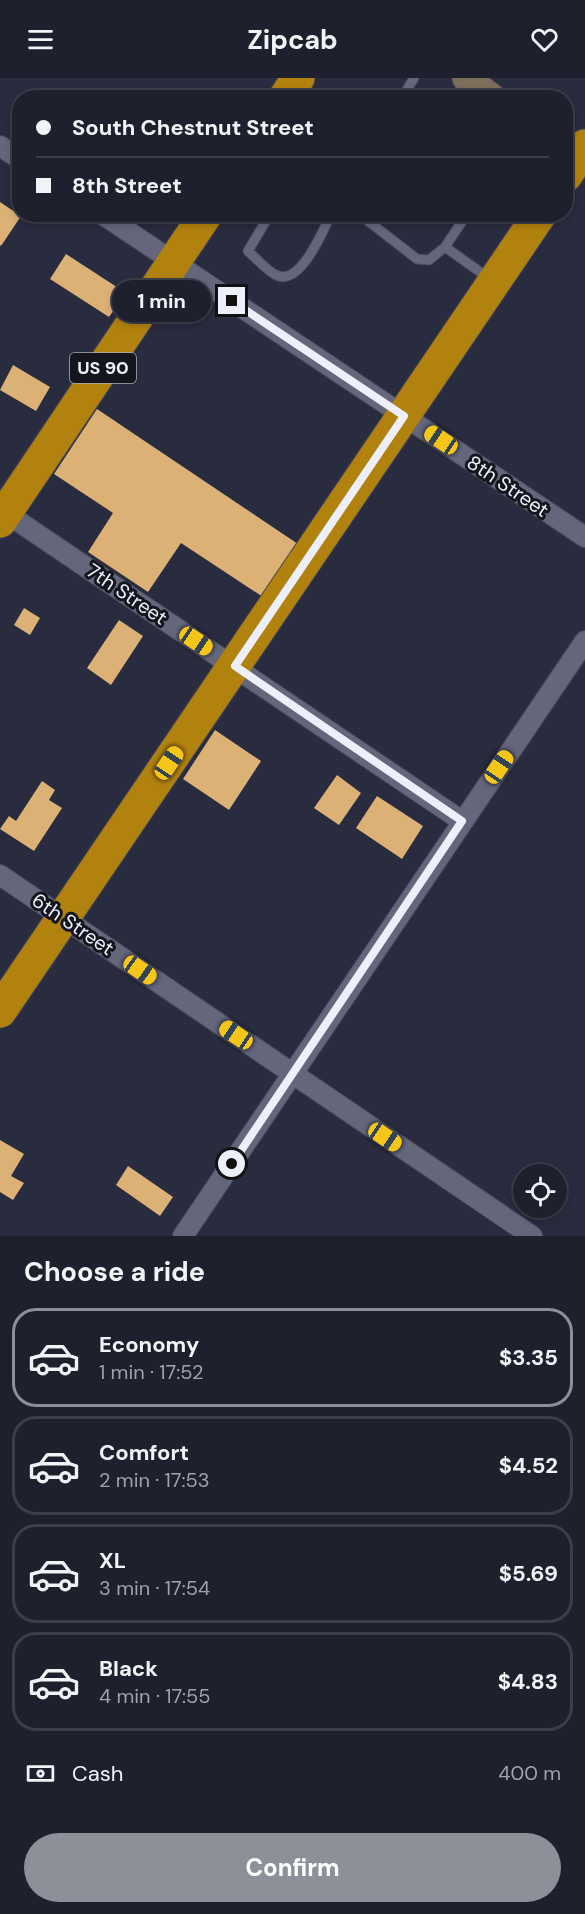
<!DOCTYPE html>
<meta charset="utf-8">
<style>
body{margin:0;font-family:"DM Sans",sans-serif;background:#2c2d3a;color:#f1f3f6;height:100vh;display:flex;flex-direction:column;font-size:22px;white-space:nowrap}
*{box-sizing:border-box;margin:0}
p{font-size:20px;color:#a1a3aa}
.icon{flex:none;width:33px;height:33px;fill:none;stroke:currentColor;stroke-width:2;stroke-linecap:round;stroke-linejoin:round}
.map{position:relative;height:1158px;overflow:hidden}
.drawer{display:flex;flex-direction:column;background:#1f202e;flex:1}
.drawer>*{flex:none}
.guide{position:absolute;left:12px;top:12px;width:561px;height:132px;border-radius:24px;box-shadow:0 3px 9px #0003,0 0 0 2px #3c3e4a;display:grid;align-content:center;height:132px;padding:0 24px;background:#1f202e}
.tools{position:absolute;left:513px;top:1086px;display:grid;gap:12px}
.tools a{display:grid;place-items:center;width:54px;height:54px;border-radius:50%;background:#1f202e;box-shadow:0 3px 9px #0003,0 0 0 2px #3c3e4a;font-size:30px}
.end{position:absolute;width:27px;height:27px;margin:-14px;border:8px solid #eeeffc;background:#111;box-shadow:0 0 0 3px #111}
.from{border-radius:50%}
.bubble{position:absolute;height:42px;border-radius:21px;background:#1f202e;box-shadow:0 3px 9px #0003,0 0 0 2px #3c3e4a;font-size:20px;font-weight:700;line-height:42px;text-align:center}
.car{position:absolute;width:18px;height:36px;margin:-18px -9px;border-radius:8px;box-shadow:0 0 4px 2px #0007;background:linear-gradient(#f5c518 24%,#345 0 40%,#f5c518 0 76%,#345 0 86%,#f5c518 0)}
.guide b{display:flex;align-items:center;gap:21px;height:57px;font-size:22px}
.guide b+b{border-top:2px solid #3c3e4a}
.guide i{width:15px;height:15px;background:#f1f3f6}
ul{padding:0;list-style:none}
li{display:flex;align-items:center;gap:18px;height:99px;margin:0 12px 9px;padding:0 12px;border:3px solid #3c3e4a;border-radius:24px}
li div{flex:1}
li b{display:block;font-size:22px}
li em{font-style:normal;font-weight:700}
li.current{border-color:#8c9099}
li>.icon{width:54px;height:54px;stroke-width:1.5}
h2{padding:0 24px;font-size:27px;line-height:72px}
.pay{display:flex;align-items:center;gap:15px;height:66px;padding:0 24px;font-size:22px}
.pay p{margin-inline-start:auto}
.action{display:flex;gap:12px;margin-top:auto;padding:12px 24px}
.action a{flex:1;height:69px;border-radius:36px;background:#8c9099;color:#fff;font-size:24px;font-weight:700;line-height:69px;text-align:center}
header{display:flex;justify-content:space-between;align-items:center;height:78px;padding:0 24px;background:#1f202e;font-size:27px;font-weight:700}
.map>svg:first-child{display:block}
.building{fill:#dbb176}
.lines{fill:none;stroke-linecap:round;stroke-linejoin:round}
.lane-casing{stroke:#474859;stroke-width:11}
.street-casing{stroke:#474859;stroke-width:22}
.secondary-casing{stroke:#474859;stroke-width:29}
.highway-casing{stroke:#474859;stroke-width:35}
.lane{stroke:#64677c;stroke-width:9}
.street{stroke:#64677c;stroke-width:20}
.secondary{stroke:#7b6f5b;stroke-width:27}
.highway{stroke:#b2820e;stroke-width:33}
.route{stroke:#eeeffc;stroke-width:8}
.labels{text-anchor:middle;dominant-baseline:central;stroke-width:6;stroke-linejoin:round;paint-order:stroke}
.shield{fill:#14151d;stroke:#adaeb9;stroke-width:1.5}
.shield-label{font-size:18px;font-weight:bold;fill:#eeeffc}
.street-label{font-size:20px;fill:#eeeffc;stroke:#14151d}
</style>
<header><svg class="icon" aria-label="menu" viewBox="0 0 24 24"><path d="M4 6h16M4 12h16M4 18h16"/></svg>Zipcab<svg class="icon" aria-label="heart" viewBox="0 0 24 24"><path d="M12 20l-8-8c-3-5 5-10 8-4 3-6 11-1 8 4z"/></svg></header>
<div class="map">
<svg width="585" height="1158" viewBox="0 0 585 1158">
<rect width="100%" height="100%" fill="#292b3e"/>
<path class="building" d="M0,124L21,138L1,168L0,167Z
M66,176L126,215L109,239L50,201Z
M13,287L50,309L36,333L0,312Z
M97,331L298,466L263,519L181,465L148,514L88,474L113,435L54,396Z
M24,530L40,540L30,557L14,547Z
M119,542L143,558L111,607L87,590Z
M215,652L261,683L229,732L183,701Z
M337,697L361,715L339,747L314,730Z
M42,703L55,712L49,722L62,730L34,773L0,751L9,738L16,743Z
M377,718L423,748L402,781L356,750Z
M0,1062L24,1076L11,1098L24,1105L13,1122L0,1114Z
M128,1088L173,1119L160,1138L116,1107Z"/>
<g class="lines">
<defs>
<path id="lane" d="M365,20H376
M402,20L414,0
M270,136L248,173C256,180 266,192 276,197C300,209 323,153 331,136
M359,136L417,181L429,182L445,169L467,136
M445,169L490,201"/>
<path id="street" d="M0,68L20,81
M102,136L585,459
M0,431L462,743
M0,797L532,1158
M183,1158L585,563"/>
<path id="secondary" d="M466,0L493,20"/>
<path id="highway" d="M285,20L298,0
M566,97L585,68
M0,443L206,136
M0,933L540,136"/>
</defs>
<use href="#lane" class="lane-casing"/>
<use href="#street" class="street-casing"/>
<use href="#secondary" class="secondary-casing"/>
<use href="#highway" class="highway-casing"/>
<use href="#lane" class="lane"/>
<use href="#street" class="street"/>
<use href="#secondary" class="secondary"/>
<use href="#highway" class="highway"/>
</g>
<g class="lines">
<path class="route" d="M232,223L404,338L235,588L462,743L232,1086"/>
</g>
<g class="labels">
<rect class="shield" x="70" y="275" width="66" height="30" rx="4.5"/>
<g class="shield-label">
<text x="103" y="290">US 90</text>
</g>
<g class="street-label">
<text transform="translate(508 408) rotate(34)">8th Street</text>
<text transform="translate(127 516) rotate(34)">7th Street</text>
<text transform="translate(73 846) rotate(34)">6th Street</text>
</g>
</g>
</svg>
<div class="tools">
<a><svg class="icon" aria-label="locate" viewBox="0 0 24 24"><circle cx="12" cy="12" r="6"/><path d="M12 2v4M12 18v4M2 12h4M18 12h4"/></svg></a>
</div>
<i class="end from" style="left:232px;top:1086px"></i>
<i class="end" style="left:232px;top:223px"></i>
<div class="bubble" style="left:112px;top:202px;width:99px">1 min</div>
<i class="car" style="left:441px;top:362px;rotate:304deg"></i>
<i class="car" style="left:196px;top:563px;rotate:124deg"></i>
<i class="car" style="left:169px;top:685px;rotate:34deg"></i>
<i class="car" style="left:499px;top:689px;rotate:34deg"></i>
<i class="car" style="left:140px;top:892px;rotate:125deg"></i>
<i class="car" style="left:236px;top:957px;rotate:304deg"></i>
<i class="car" style="left:385px;top:1059px;rotate:124deg"></i>
<div class="guide">
<b><i class="from"></i>South Chestnut Street</b>
<b><i></i>8th Street</b>
</div>
</div>
<section class="drawer">
<h2>Choose a ride</h2>
<ul>
<li class="current"><svg class="icon" aria-label="car" viewBox="0 0 24 24"><path d="M5 17H2v-5l4-1 3-4h7l3 4 3 1v5h-3M9 17h6M6 11h13"/><circle cx="7" cy="17" r="2"/><circle cx="17" cy="17" r="2"/></svg><div><b>Economy</b><p>1 min · 17:52</p></div><em>$3.35</em></li>
<li><svg class="icon" aria-label="car" viewBox="0 0 24 24"><path d="M5 17H2v-5l4-1 3-4h7l3 4 3 1v5h-3M9 17h6M6 11h13"/><circle cx="7" cy="17" r="2"/><circle cx="17" cy="17" r="2"/></svg><div><b>Comfort</b><p>2 min · 17:53</p></div><em>$4.52</em></li>
<li><svg class="icon" aria-label="car" viewBox="0 0 24 24"><path d="M5 17H2v-5l4-1 3-4h7l3 4 3 1v5h-3M9 17h6M6 11h13"/><circle cx="7" cy="17" r="2"/><circle cx="17" cy="17" r="2"/></svg><div><b>XL</b><p>3 min · 17:54</p></div><em>$5.69</em></li>
<li><svg class="icon" aria-label="car" viewBox="0 0 24 24"><path d="M5 17H2v-5l4-1 3-4h7l3 4 3 1v5h-3M9 17h6M6 11h13"/><circle cx="7" cy="17" r="2"/><circle cx="17" cy="17" r="2"/></svg><div><b>Black</b><p>4 min · 17:55</p></div><em>$4.83</em></li>
</ul>
<div class="pay"><svg class="icon" aria-label="cash" viewBox="0 0 24 24"><path d="M3 7h18v10H3z"/><circle cx="12" cy="12" r="2"/></svg>Cash<p>400 m</p></div>
<div class="action"><a>Confirm</a></div>
</section>
